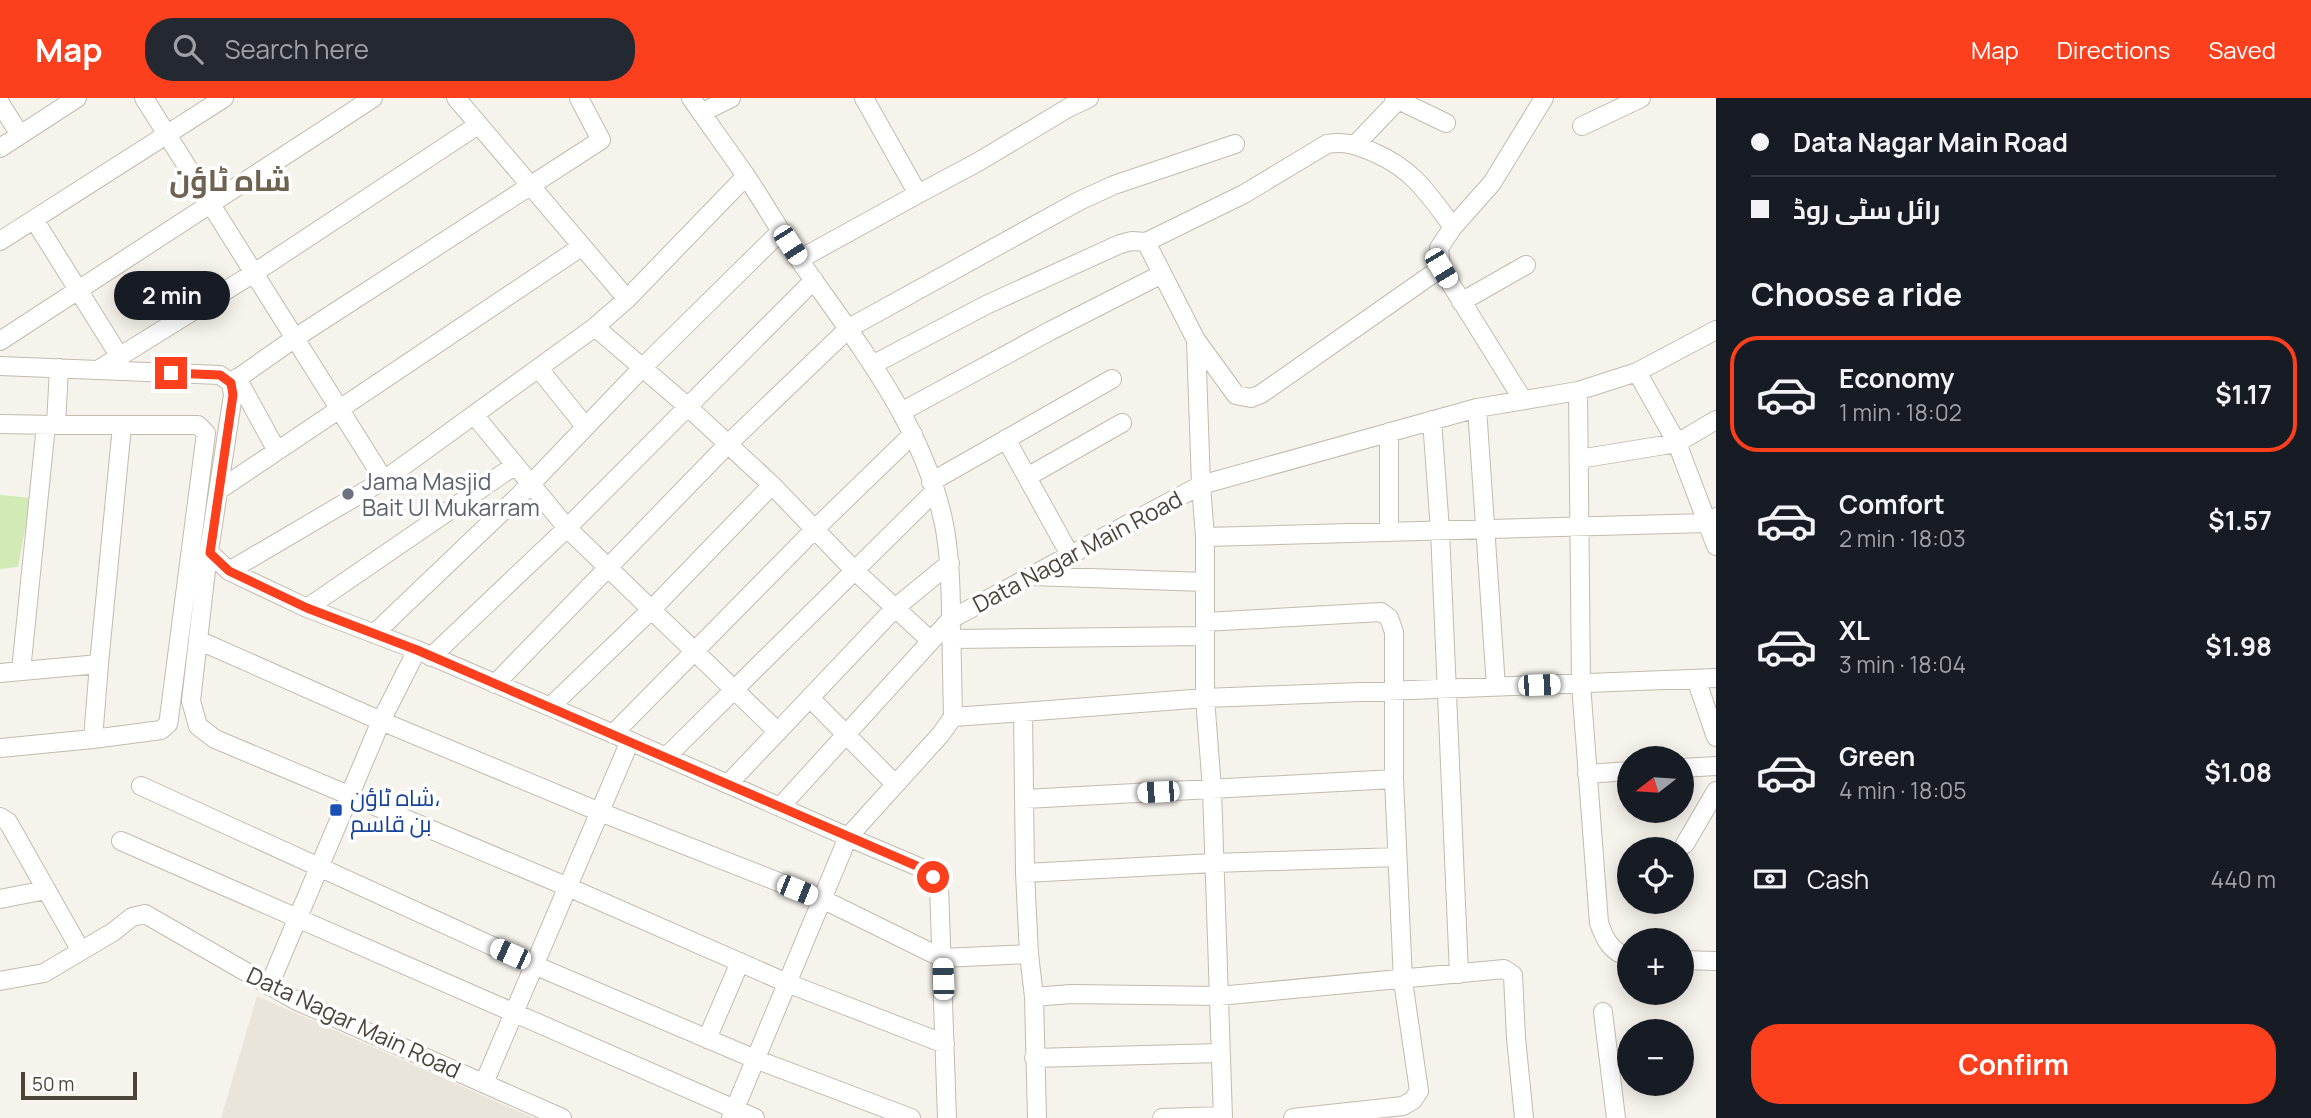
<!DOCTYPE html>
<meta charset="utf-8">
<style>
body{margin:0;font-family:Manrope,Cairo,sans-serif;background:#242831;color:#f1f3f6;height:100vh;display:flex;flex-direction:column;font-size:26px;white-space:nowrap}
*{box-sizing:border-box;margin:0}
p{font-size:23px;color:#9ea1a6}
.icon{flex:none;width:38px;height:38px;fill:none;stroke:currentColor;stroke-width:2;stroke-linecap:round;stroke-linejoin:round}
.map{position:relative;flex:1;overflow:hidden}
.panel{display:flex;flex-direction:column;background:#171b24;width:595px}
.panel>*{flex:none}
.banner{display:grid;align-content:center;height:154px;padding:0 35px;background:#171b24}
.needle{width:46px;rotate:253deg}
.fabs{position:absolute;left:1617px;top:648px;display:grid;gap:14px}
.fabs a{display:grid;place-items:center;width:77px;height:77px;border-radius:50%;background:#171b24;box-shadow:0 4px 18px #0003;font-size:35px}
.scale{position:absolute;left:21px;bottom:18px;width:116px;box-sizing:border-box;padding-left:7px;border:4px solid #4b4439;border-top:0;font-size:19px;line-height:24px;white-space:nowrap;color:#4b4439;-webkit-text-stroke:5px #fff;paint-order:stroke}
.end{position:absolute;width:32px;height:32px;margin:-16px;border:9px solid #fc3f1d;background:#fff;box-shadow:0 0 0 4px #fff}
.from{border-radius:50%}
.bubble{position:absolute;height:49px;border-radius:24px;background:#171b24;box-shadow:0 4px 18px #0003;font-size:23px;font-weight:700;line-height:49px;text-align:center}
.car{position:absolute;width:21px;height:42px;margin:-21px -10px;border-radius:9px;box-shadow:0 0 5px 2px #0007;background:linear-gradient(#fff 24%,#345 0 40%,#fff 0 76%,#345 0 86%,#fff 0)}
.banner b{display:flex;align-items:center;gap:24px;height:66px;font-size:26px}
.banner b+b{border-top:2px solid #363941}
.banner i{width:18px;height:18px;background:#f1f3f6}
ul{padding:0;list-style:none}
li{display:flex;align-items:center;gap:21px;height:116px;margin:0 14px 10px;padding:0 21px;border:4px solid transparent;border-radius:28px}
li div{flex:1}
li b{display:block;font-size:26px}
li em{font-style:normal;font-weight:700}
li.current{border-color:#fc3f1d}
li>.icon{width:63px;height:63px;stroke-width:1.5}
h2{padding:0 35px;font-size:32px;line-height:84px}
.pay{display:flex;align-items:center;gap:18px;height:77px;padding:0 35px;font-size:26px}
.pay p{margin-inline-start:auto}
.primary-button{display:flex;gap:14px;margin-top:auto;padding:14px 35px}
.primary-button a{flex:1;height:80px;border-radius:28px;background:#fc3f1d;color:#fff;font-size:28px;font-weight:700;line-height:80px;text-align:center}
header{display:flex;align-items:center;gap:42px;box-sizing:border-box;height:98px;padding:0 35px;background:#fc3f1d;color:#fff}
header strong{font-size:33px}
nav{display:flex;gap:38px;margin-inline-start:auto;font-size:24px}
.search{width:490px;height:63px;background:#242831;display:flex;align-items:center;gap:18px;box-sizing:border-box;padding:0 24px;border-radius:28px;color:#9ea1a6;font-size:26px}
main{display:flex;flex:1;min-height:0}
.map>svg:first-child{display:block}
.residential{fill:#eae5da}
.green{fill:#d2eab5}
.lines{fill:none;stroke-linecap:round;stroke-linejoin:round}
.street-casing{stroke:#c2bbae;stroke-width:20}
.street{stroke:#fff;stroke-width:18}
.route{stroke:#fc3f1d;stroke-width:9}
.worship-dot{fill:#6b7280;stroke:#fff;stroke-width:2.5}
.transit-dot{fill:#1a4fb4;stroke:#fff;stroke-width:2.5}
.labels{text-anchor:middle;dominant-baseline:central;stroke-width:7;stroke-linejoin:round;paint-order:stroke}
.worship-label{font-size:23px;fill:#5b616d;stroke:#fff;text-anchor:start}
.street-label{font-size:23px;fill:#4b4439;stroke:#fff}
.transit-label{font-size:23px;fill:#164399;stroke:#fff;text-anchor:start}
.district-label{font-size:30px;font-weight:bold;fill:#6e6250;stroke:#fff}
</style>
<header>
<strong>Map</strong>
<div class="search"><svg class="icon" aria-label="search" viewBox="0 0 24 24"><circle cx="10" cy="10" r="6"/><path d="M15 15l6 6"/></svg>Search here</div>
<nav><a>Map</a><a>Directions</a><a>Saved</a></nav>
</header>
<main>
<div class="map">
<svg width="1716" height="1020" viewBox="0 0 1716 1020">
<rect width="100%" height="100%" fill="#f6f3ec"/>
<path class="residential" d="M257,898L534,1020H221Z"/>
<path class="green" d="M0,397L31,400L18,469L0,471Z"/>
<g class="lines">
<defs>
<path id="street" d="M144,0L384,382
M456,0L627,201
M691,0C709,26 728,52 746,78C765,106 781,135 800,163C857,245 923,325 944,426C950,457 951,489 951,521L1201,387L1205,439V600L1212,691L1223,1020
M1394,0L1446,25
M0,5L20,37
M701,15L731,0
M1582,28L1641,0
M1356,46L1400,0
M0,50L77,0
M918,96L978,64L1068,10L1089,0
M35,123L120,259
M0,143L224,0
M1146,144L1244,96L1327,46C1345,43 1358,47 1375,55C1413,71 1429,97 1453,129
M800,161L918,96L864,0
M1441,170L1523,302
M1461,204L1526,167
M595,229L687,308L772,387L854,472L931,543
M1196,242L1201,387L1477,310
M0,243L373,0
M874,266L986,207L1120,146L1132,143L1146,144L1196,242L1236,297L1251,300L1261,296L1441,170L1439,150L1453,129L1492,85L1544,0
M0,268L220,277L231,285L233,297L206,472L191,603L198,628L215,641L568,789L787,885L945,946
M539,271L585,328
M98,272L254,175L478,27
M1637,274L1677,345L1716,448
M237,280L277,353
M231,285L295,240L601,42L579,0
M1578,293L1581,586L1599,825C1605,842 1611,854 1629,859
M901,314L1050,233L1162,176
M475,318L567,430L778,634
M1432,322L1440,432L1459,876
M0,326L56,327L59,270
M1006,341L1070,457
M1579,361L1677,345L1716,322
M1027,379L1122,325
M931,384L1112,281
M219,392L581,149
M1389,434V334
M1205,439L1707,425L1716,419
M210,455L229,473L307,510L417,552L630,643L484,985
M229,473L384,382L595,229L627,201L746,78
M1032,478L1205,484
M307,510L514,368
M1205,524L1381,514L1389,520L1394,534V681L1403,883L1419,993L1413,1002L1403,1008L1293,1020
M374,536L530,387L642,270L781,133
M952,541L1205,538
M198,542L381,623L600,714L822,801L942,860L1029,856
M431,559L567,430L814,182
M99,566L122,328
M21,573L46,327
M0,575L99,566L93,641L161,632L168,626L169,620L206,335L198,327H56
M1696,581L1716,639
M495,586L728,346L849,230L1079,103L1114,87L1235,46
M1496,589L1477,310L1578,293L1637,274L1716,232
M810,600L895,686
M550,609L652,511L772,387
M953,619L1023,614
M613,636L816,430L913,336
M630,643L848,739L731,1020
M0,650L93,641
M666,659L935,393
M1682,670L1716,668
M1587,676L1629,673
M728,686L895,510L950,465
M141,688L534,867L755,961L911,1020
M1025,701L1394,681
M780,709L951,521L953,619L941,636L848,739L926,772L939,788L947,1020
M0,719L8,724L81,853
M121,743L755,1020
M1685,746L1716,693
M1025,775L1214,765L1397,759
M0,801L46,792
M1682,862L1716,863
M0,883L44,875L113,834L132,819L145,816L295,902L562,1020
M269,888L381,623L417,552
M1034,899L1071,896L1219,898L1504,871L1513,877L1516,940L1524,1020
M1603,914L1616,1020
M707,941L740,864
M1034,960L1220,955
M1037,1020L1034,899L1029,856L1025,775L1023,614L1205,600L1716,580
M1162,1020L1223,1018"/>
</defs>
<use href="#street" class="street-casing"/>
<use href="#street" class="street"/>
</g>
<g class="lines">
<path class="route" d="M171,275L220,277L231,285L233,297L210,455L229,473L307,510L417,552L926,772L933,779"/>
</g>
<circle class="worship-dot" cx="348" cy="396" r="7"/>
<rect class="transit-dot" x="329" y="705" width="14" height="14" rx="3.5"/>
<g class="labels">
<g class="worship-label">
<text x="362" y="383">Jama Masjid<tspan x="362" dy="26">Bait Ul Mukarram</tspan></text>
</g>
<g class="street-label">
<text transform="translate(1077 453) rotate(-28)">Data Nagar Main Road</text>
<text transform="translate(354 924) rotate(25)">Data Nagar Main Road</text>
</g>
<g class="transit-label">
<text x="350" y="699">شاہ ٹاؤن،<tspan x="350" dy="26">بن قاسم</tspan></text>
</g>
<g class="district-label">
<text x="230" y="81">شاہ ٹاؤن</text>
</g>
</g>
</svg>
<div class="fabs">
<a><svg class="needle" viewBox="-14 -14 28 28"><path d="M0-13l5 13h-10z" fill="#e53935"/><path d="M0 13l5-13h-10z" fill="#9ea1a6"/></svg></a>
<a><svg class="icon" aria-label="locate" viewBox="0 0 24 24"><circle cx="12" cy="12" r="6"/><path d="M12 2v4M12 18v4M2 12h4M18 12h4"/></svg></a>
<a>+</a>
<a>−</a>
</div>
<div class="scale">50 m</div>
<i class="end from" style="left:933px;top:779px"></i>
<i class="end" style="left:171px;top:275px"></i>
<div class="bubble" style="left:114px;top:173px;width:116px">2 min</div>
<i class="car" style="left:790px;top:147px;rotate:147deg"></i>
<i class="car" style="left:1441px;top:170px;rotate:149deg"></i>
<i class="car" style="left:1539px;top:587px;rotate:88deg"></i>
<i class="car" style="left:1158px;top:694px;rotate:267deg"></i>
<i class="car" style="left:797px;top:792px;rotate:112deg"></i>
<i class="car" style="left:510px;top:856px;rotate:294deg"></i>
<i class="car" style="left:943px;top:881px;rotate:358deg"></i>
</div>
<section class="panel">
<div class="banner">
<b><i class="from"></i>Data Nagar Main Road</b>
<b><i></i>رائل سٹی روڈ</b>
</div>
<h2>Choose a ride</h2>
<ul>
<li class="current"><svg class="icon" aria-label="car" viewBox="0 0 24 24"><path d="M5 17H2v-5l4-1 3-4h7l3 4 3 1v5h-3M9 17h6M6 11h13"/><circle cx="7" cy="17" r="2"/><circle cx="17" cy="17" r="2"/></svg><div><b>Economy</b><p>1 min · 18:02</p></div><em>$1.17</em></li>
<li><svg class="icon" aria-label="car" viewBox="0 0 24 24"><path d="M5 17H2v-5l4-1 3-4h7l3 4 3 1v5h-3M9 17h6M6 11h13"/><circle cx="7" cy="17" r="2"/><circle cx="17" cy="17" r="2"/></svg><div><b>Comfort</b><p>2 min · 18:03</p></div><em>$1.57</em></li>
<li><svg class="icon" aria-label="car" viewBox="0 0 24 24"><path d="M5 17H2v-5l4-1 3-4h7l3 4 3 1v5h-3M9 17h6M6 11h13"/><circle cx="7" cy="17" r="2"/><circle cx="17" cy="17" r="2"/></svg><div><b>XL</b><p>3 min · 18:04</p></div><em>$1.98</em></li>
<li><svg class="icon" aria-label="car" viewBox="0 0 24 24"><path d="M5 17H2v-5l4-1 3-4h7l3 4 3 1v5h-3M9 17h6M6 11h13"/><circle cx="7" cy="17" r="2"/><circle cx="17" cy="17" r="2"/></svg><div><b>Green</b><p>4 min · 18:05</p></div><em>$1.08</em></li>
</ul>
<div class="pay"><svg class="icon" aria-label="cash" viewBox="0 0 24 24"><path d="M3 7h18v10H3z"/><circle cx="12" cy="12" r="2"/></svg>Cash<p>440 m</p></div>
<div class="primary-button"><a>Confirm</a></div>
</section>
</main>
